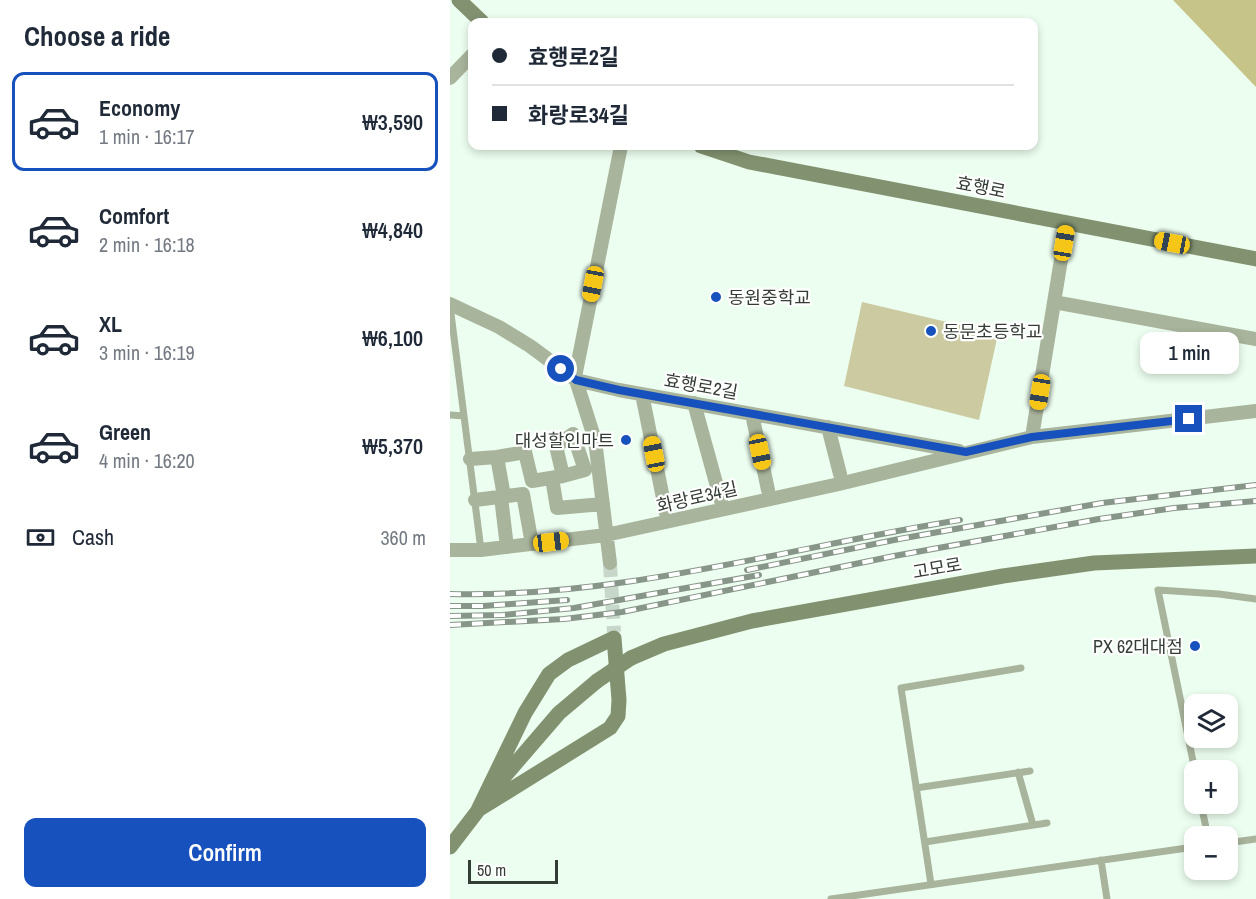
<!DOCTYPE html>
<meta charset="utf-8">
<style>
body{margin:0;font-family:"Archivo Narrow","Noto Sans KR",sans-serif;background:#f6f6f7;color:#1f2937;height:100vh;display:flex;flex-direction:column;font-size:22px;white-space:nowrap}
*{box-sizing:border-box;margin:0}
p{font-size:20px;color:#747a83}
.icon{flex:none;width:33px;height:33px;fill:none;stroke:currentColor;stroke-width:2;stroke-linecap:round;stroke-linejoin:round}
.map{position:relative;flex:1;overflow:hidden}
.side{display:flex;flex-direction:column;background:#fff;width:450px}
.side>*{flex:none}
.hud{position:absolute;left:18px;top:18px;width:570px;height:132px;border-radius:12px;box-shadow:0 3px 9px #0003;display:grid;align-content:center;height:132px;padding:0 24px;background:#fff}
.fabs{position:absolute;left:734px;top:694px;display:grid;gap:12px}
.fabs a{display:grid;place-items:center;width:54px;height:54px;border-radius:12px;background:#fff;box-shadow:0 3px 9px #0003;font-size:30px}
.scale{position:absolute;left:18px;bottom:15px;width:90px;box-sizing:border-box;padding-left:6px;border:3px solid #343d35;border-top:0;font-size:16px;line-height:21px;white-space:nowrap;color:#343d35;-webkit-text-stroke:4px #fff;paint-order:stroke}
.end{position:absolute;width:27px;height:27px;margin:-14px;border:8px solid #1751bd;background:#fff;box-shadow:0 0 0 3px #fff}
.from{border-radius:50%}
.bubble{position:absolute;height:42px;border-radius:12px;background:#fff;box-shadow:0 3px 9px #0003;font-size:20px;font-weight:600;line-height:42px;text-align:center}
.car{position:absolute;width:18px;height:36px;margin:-18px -9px;border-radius:8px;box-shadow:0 0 4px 2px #0007;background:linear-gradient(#f5c518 24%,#345 0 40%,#f5c518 0 76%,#345 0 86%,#f5c518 0)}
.hud b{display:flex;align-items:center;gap:21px;height:57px;font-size:22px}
.hud b+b{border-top:2px solid #e0e1e3}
.hud i{width:15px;height:15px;background:#1f2937}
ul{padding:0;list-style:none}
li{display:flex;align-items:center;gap:18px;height:99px;margin:0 12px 9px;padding:0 12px;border:3px solid transparent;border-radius:12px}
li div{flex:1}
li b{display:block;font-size:22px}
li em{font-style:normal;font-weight:600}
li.current{border-color:#1751bd}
li>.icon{width:54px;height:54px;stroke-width:1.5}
h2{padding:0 24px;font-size:27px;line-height:72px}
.pay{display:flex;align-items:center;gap:15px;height:66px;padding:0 24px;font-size:22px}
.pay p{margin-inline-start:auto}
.button{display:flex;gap:12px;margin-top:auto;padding:12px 24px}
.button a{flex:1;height:69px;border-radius:12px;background:#1751bd;color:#fff;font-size:24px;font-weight:600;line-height:69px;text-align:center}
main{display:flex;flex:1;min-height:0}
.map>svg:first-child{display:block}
.green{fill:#cbcaa1}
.forest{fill:#c6c488}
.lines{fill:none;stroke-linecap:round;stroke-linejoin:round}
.minor-tunnel{stroke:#c7d7ca;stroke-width:14;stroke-dasharray:14 7;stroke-linecap:butt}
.service{stroke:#a9b49c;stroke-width:7}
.minor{stroke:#a9b49c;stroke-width:14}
.secondary{stroke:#829270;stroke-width:15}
.rail-casing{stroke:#889589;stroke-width:6}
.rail{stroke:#fff;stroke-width:4;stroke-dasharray:11;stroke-linecap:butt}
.secondary-bridge{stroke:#829270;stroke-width:15}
.route{stroke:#1751bd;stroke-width:8}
.poi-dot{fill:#1751bd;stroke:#fff;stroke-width:2}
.labels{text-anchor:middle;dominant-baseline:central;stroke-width:4.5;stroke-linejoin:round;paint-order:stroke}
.street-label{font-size:18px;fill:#343d35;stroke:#fff}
.poi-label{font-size:18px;fill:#343d35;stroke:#fff;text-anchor:start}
</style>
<main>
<section class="side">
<h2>Choose a ride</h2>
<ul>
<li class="current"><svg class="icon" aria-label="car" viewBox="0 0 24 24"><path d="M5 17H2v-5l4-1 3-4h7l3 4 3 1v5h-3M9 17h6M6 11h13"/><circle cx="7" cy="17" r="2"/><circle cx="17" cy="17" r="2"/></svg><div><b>Economy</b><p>1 min · 16:17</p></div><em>₩3,590</em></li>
<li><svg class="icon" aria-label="car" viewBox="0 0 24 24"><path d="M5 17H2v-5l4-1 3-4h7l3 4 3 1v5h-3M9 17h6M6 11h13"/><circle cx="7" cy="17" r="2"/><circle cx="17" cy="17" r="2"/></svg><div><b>Comfort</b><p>2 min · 16:18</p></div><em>₩4,840</em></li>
<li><svg class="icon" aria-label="car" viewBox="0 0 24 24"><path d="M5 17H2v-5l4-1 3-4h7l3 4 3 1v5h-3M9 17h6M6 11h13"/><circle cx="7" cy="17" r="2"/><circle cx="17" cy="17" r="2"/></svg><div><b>XL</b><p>3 min · 16:19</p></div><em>₩6,100</em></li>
<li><svg class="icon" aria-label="car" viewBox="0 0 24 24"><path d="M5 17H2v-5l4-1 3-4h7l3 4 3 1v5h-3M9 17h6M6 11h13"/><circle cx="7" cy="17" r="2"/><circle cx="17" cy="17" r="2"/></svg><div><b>Green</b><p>4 min · 16:20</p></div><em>₩5,370</em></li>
</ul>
<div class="pay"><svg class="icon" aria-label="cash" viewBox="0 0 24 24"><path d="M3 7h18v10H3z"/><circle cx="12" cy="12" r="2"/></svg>Cash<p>360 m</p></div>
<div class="button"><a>Confirm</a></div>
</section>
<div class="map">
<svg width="806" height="899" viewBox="0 0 806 899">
<rect width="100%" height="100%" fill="#ecfeef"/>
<path class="green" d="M412,302L548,334L529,420L394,386Z"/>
<path class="forest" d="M723,0H806V87L804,85Z"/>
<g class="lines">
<path class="minor-tunnel" d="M160,563L164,632"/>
<path class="service" d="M0,306L31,550
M0,415L14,416
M745,771L708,590L769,594L806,599
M568,772L583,825
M466,788L580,771
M751,804L758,837
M475,842L597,823
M777,843L806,839
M651,860L657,899
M481,884L451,688L571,668
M381,899L744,847"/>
<path class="minor" d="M0,78L22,55
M604,302L806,339
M0,304L49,327L80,346L126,380L169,390L509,451
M192,394L216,513
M244,403L271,501
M302,414L318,490
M378,427L390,474
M582,437L617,223
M47,457L75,452L82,481L113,476L106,446L123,434L135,470L113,476
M20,459L47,457L54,496
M102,478L107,508L153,504
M51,497L57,547
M25,500L73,494L82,544
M0,550H31L156,535L389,484L582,437L806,411
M160,563L145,440L125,377L171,146"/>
<path class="secondary" d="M9,0L32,22
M251,146L299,162L806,259
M164,638L169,700L168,716L160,728L28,810L75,713L99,674L118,660Z
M181,658L214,644L302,621L553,576L644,563L806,556
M47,785L109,713L147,681
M0,847L33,804"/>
<defs>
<path id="rail" d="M297,570L449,539L652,503L806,485
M0,594C173,598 341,547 510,520
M0,606H33L117,600
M0,616L53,615L124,608L309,575
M0,625L114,619L172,612L444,556L649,519L724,508L806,501"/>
</defs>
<use href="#rail" class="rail-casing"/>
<use href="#rail" class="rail"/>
<path class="secondary-bridge" d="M147,681L181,658"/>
</g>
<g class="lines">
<path class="route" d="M111,369L126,380L169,390L516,452L582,437L739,419"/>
</g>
<g class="poi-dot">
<circle cx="266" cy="297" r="6"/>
<circle cx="481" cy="331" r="6"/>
<circle cx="176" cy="440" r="6"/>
<circle cx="745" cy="646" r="6"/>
</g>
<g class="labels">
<g class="street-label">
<text transform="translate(531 187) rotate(11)">효행로</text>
<text transform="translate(251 386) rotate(10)">효행로2길</text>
<text transform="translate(247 497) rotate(-13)">화랑로34길</text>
<text transform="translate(487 568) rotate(-10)">고모로</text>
</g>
<g class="poi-label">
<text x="278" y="297">동원중학교</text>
<text x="493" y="331">동문초등학교</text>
<text x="164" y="440" text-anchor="end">대성할인마트</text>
<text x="733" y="646" text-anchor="end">PX 62대대점</text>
</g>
</g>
</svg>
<div class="fabs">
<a><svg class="icon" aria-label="layers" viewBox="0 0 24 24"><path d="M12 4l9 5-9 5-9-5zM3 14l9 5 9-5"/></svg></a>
<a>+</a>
<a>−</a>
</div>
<div class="scale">50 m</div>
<i class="end from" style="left:111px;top:369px"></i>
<i class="end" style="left:739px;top:419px"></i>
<div class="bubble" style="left:690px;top:332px;width:99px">1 min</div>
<i class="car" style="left:614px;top:243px;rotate:9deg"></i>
<i class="car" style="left:722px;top:243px;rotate:281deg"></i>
<i class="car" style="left:143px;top:284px;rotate:191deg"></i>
<i class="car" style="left:590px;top:392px;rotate:189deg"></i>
<i class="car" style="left:310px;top:452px;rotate:168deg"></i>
<i class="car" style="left:204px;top:454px;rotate:349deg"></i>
<i class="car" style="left:101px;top:542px;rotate:83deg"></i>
<div class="hud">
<b><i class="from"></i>효행로2길</b>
<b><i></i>화랑로34길</b>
</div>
</div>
</main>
